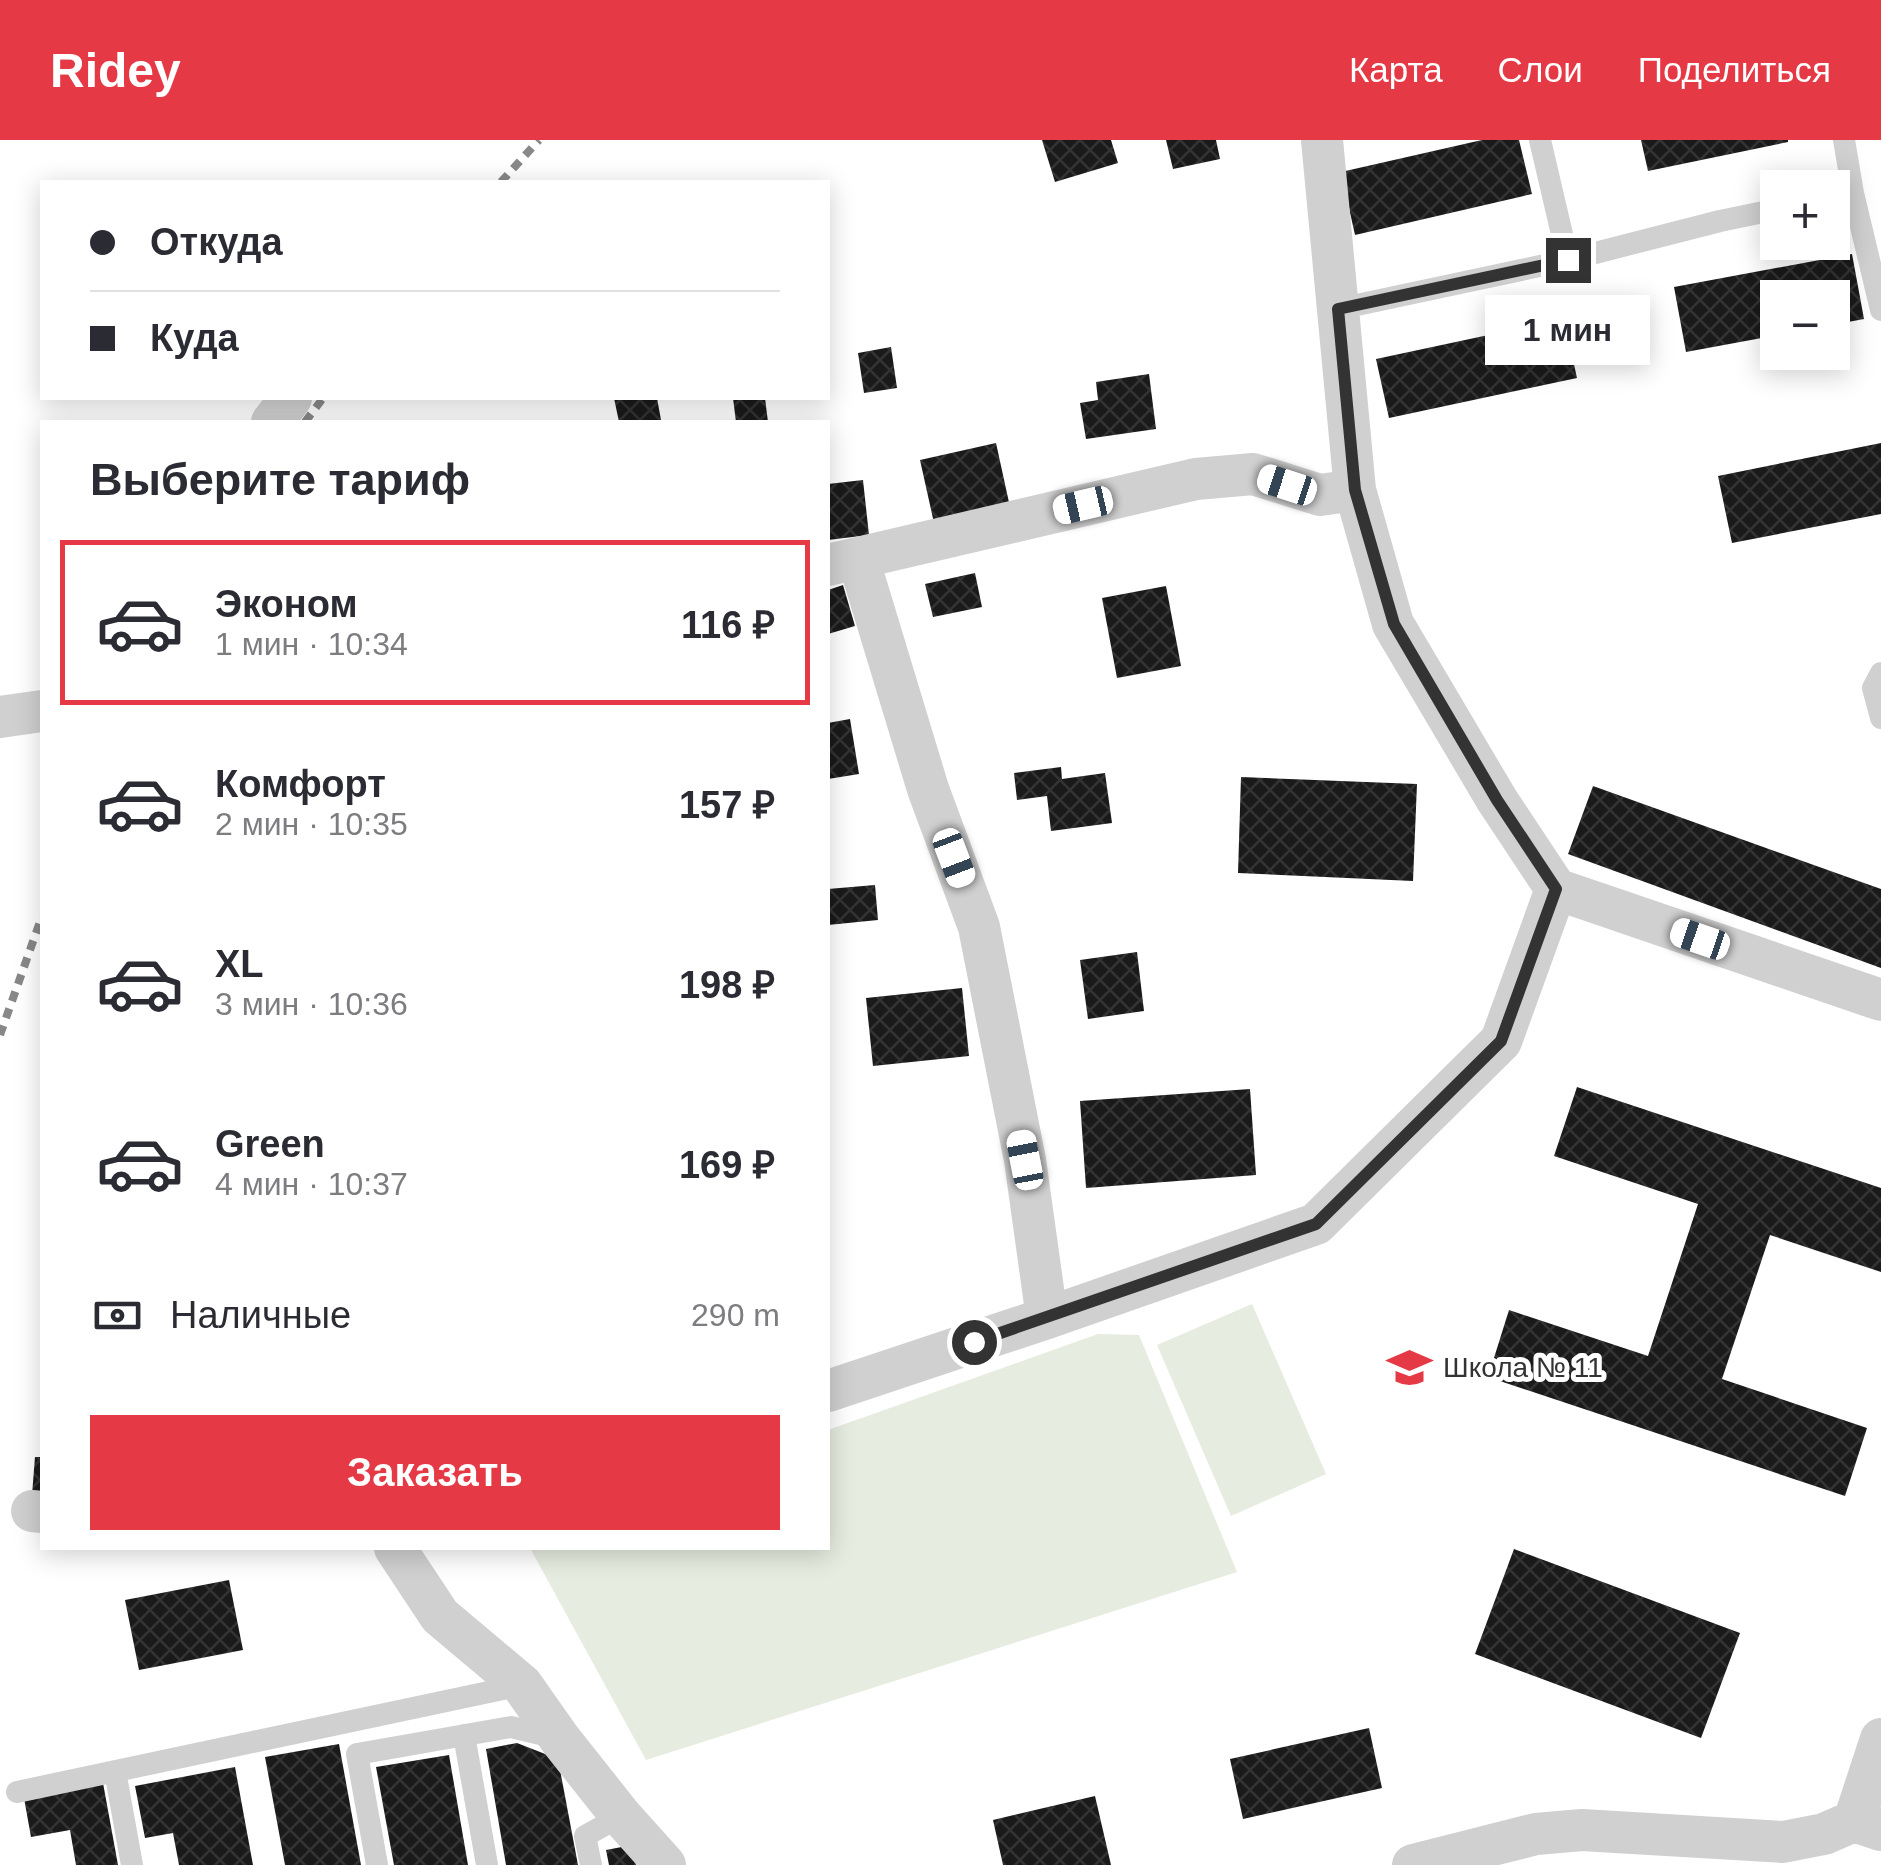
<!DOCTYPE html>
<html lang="ru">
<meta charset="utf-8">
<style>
body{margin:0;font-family:Helvetica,sans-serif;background:#f7f7f7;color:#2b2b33;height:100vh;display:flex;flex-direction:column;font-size:38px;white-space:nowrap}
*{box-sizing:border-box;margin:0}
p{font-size:32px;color:#7c7c81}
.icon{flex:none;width:55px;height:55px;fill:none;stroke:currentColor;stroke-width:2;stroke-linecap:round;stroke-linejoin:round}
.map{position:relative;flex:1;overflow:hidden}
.panel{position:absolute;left:40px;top:280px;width:790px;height:1130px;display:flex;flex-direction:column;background:#fff;border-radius:0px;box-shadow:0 5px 25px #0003}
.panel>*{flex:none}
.guide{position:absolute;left:40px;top:40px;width:790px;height:220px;border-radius:0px;box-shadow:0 5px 25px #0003;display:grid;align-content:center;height:220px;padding:0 50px;background:#fff}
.fabs{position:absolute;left:1760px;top:30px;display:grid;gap:20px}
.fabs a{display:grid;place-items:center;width:90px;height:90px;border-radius:0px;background:#fff;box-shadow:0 5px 25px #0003;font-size:50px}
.end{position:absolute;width:45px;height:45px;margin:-22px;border:12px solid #333;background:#fff;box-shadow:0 0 0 5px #fff}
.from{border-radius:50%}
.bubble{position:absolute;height:70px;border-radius:0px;background:#fff;box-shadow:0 5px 25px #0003;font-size:32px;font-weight:600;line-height:70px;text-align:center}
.car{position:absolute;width:30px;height:60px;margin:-30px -15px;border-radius:12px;box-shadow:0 0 8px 2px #0007;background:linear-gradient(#fff 24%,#345 0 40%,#fff 0 76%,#345 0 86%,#fff 0)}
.guide b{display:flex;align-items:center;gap:35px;height:95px;font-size:38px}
.guide b+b{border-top:2px solid #e1e1e2}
.guide i{width:25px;height:25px;background:#2b2b33}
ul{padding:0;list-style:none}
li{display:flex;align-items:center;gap:30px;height:165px;margin:0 20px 15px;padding:0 30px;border:5px solid transparent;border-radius:0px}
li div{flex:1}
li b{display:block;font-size:38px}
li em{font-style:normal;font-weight:600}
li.selected{border-color:#e63946}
li>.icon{width:90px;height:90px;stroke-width:1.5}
h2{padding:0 50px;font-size:45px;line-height:120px}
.pay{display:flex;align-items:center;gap:25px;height:110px;padding:0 50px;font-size:38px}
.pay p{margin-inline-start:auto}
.button{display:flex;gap:20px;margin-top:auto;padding:20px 50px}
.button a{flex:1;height:115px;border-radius:0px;background:#e63946;color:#fff;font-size:40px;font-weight:600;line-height:115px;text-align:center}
header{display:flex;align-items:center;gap:60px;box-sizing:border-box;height:140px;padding:0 50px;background:#e63946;color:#fff}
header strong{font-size:48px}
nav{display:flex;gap:55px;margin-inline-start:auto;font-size:35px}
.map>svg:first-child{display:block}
.park{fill:#e6ecdf}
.building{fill:url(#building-cross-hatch)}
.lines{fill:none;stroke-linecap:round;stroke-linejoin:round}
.lane{stroke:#d0d0d0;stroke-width:22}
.street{stroke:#d0d0d0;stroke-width:42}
.rail{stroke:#888;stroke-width:8;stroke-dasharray:10 8;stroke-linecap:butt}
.route{stroke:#333;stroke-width:12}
.labels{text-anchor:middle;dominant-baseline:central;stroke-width:10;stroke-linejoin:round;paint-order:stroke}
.poi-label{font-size:28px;fill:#333;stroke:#fff;text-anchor:start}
</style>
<header>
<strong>Ridey</strong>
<nav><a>Карта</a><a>Слои</a><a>Поделиться</a></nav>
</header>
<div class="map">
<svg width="1881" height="1725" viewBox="0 0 1881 1725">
<defs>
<pattern id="building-cross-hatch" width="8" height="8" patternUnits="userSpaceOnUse" patternTransform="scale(2.5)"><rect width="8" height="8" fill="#1a1a1a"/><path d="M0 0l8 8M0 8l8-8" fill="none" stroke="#333"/></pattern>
</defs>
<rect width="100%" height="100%" fill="#fff"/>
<path class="park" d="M1252,1164L1326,1334L1231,1376L1157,1205Z
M1098,1194L1139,1195L1237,1432L646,1620L530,1408H828V1290Z"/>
<path class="building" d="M1042,0H1111L1118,23L1055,42Z
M1166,0H1216L1220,19L1173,29Z
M1482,0H1519L1532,54L1355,95L1341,32Z
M1641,0H1788V2L1648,31Z
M1852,114L1864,179L1832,185V158H1778V195L1686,212L1674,147Z
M1564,179L1577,238L1389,278L1376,219Z
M891,207L897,248L864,253L858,213Z
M1149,234L1156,289L1086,299L1080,263L1098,260L1096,242Z
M614,258H657L661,280L619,282Z
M733,258H765L768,282H736Z
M996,303L1010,367L934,383L920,320Z
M1881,303V374L1732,403L1718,336Z
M863,340L869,395L828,400V344Z
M975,433L982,467L933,477L925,444Z
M843,445L855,486L828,494V450Z
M1166,446L1181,526L1117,538L1102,458Z
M850,579L859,634L828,639V583Z
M1061,627L1062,639L1105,633L1112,683L1051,691L1047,656L1017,660L1014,633Z
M1241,637L1417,644L1413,741L1238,733Z
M1593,646L1881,749V828L1568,714Z
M875,745L878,780L828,785V749Z
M1137,812L1144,871L1088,879L1080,820Z
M962,848L969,916L873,926L866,858Z
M1577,947L1881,1048V1132L1770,1095L1722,1239L1867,1288L1845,1356L1488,1237L1509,1170L1648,1216L1698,1064L1554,1016Z
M1250,949L1256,1035L1086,1048L1080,961Z
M35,1317H42V1356L32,1355Z
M1514,1409L1740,1493L1701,1598L1475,1514Z
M229,1440L243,1510L139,1530L125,1460Z
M1369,1588L1382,1648L1243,1679L1230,1619Z
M517,1603L558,1619L578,1725H506L486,1609Z
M339,1604L361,1725H285L265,1617Z
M449,1615L468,1725H394L376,1627Z
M235,1627L253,1725H179L173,1693L145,1698L135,1646Z
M103,1643L118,1725H76L70,1690L31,1697L24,1658Z
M1095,1656L1111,1725H1003L993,1680Z
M632,1705L636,1725H609L606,1710Z"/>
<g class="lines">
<path class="lane" d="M1540,0L1568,120L1720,81L1778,69
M1844,0L1853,53L1881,170
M1338,169L1568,120
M1881,533L1873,548L1881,578
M464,1595L487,1725
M115,1631L132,1725
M17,1652L522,1545
M377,1725L357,1614L511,1587L557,1598
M591,1725L585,1696L621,1676"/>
<path class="street" d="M1322,0L1355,350L1393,484L1497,660L1556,749L1881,860
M272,282L291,258
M858,418L928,649L979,787L1025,1020L1047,1178
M828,425L1196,339L1253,334L1320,355L1355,350
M0,577L42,571
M828,1251L1047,1178L1316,1084L1501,901L1556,749
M32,1371L42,1372
M395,1408L440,1476L522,1545L560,1599L621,1676L665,1725
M1881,1690L1854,1681L1881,1599
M1413,1725L1536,1694L1582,1690L1783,1702L1824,1694L1854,1681"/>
<path class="rail" d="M501,42L539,0
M305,282L323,258
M0,895L42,776"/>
</g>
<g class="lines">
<path class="route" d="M974,1202L1316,1084L1501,901L1556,749L1497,660L1394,484L1355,350L1338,169L1568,120"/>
</g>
<defs>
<symbol id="school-bare" viewBox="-9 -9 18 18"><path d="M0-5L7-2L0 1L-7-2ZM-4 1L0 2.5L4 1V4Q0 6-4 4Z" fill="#e63946" stroke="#fff" stroke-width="2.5" paint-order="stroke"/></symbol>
</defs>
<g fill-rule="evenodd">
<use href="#school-bare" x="1378" y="1196" width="63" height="63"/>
</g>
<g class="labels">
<g class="poi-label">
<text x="1443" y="1227">Школа № 11</text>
</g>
</g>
</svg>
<div class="fabs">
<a>+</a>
<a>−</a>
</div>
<i class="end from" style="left:974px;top:1202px"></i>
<i class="end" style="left:1568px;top:120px"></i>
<div class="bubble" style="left:1485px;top:155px;width:165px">1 мин</div>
<i class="car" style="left:1287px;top:345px;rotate:288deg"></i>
<i class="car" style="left:1083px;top:365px;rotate:257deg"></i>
<i class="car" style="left:954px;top:718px;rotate:159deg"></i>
<i class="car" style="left:1700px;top:799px;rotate:289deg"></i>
<i class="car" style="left:1025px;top:1020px;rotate:349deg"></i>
<div class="guide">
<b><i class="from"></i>Откуда</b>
<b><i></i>Куда</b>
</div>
<section class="panel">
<h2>Выберите тариф</h2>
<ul>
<li class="selected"><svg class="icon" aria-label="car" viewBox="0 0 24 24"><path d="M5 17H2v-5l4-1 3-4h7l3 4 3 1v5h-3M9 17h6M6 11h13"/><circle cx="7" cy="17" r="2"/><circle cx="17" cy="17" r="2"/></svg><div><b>Эконом</b><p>1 мин · 10:34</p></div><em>116 ₽</em></li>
<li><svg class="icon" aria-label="car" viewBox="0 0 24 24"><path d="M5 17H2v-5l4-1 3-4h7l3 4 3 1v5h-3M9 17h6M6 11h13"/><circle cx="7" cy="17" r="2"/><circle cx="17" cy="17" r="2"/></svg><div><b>Комфорт</b><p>2 мин · 10:35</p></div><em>157 ₽</em></li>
<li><svg class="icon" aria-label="car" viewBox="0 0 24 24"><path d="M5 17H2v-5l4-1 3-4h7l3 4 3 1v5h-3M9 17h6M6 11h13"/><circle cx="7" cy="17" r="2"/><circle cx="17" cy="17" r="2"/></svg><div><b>XL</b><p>3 мин · 10:36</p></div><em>198 ₽</em></li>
<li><svg class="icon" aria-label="car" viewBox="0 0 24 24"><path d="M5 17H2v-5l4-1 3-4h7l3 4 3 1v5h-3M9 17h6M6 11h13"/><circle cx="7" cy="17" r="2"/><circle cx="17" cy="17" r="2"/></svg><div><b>Green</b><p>4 мин · 10:37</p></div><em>169 ₽</em></li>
</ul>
<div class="pay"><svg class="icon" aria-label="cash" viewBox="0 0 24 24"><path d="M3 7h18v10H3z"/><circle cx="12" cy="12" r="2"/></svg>Наличные<p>290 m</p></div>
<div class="button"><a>Заказать</a></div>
</section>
</div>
